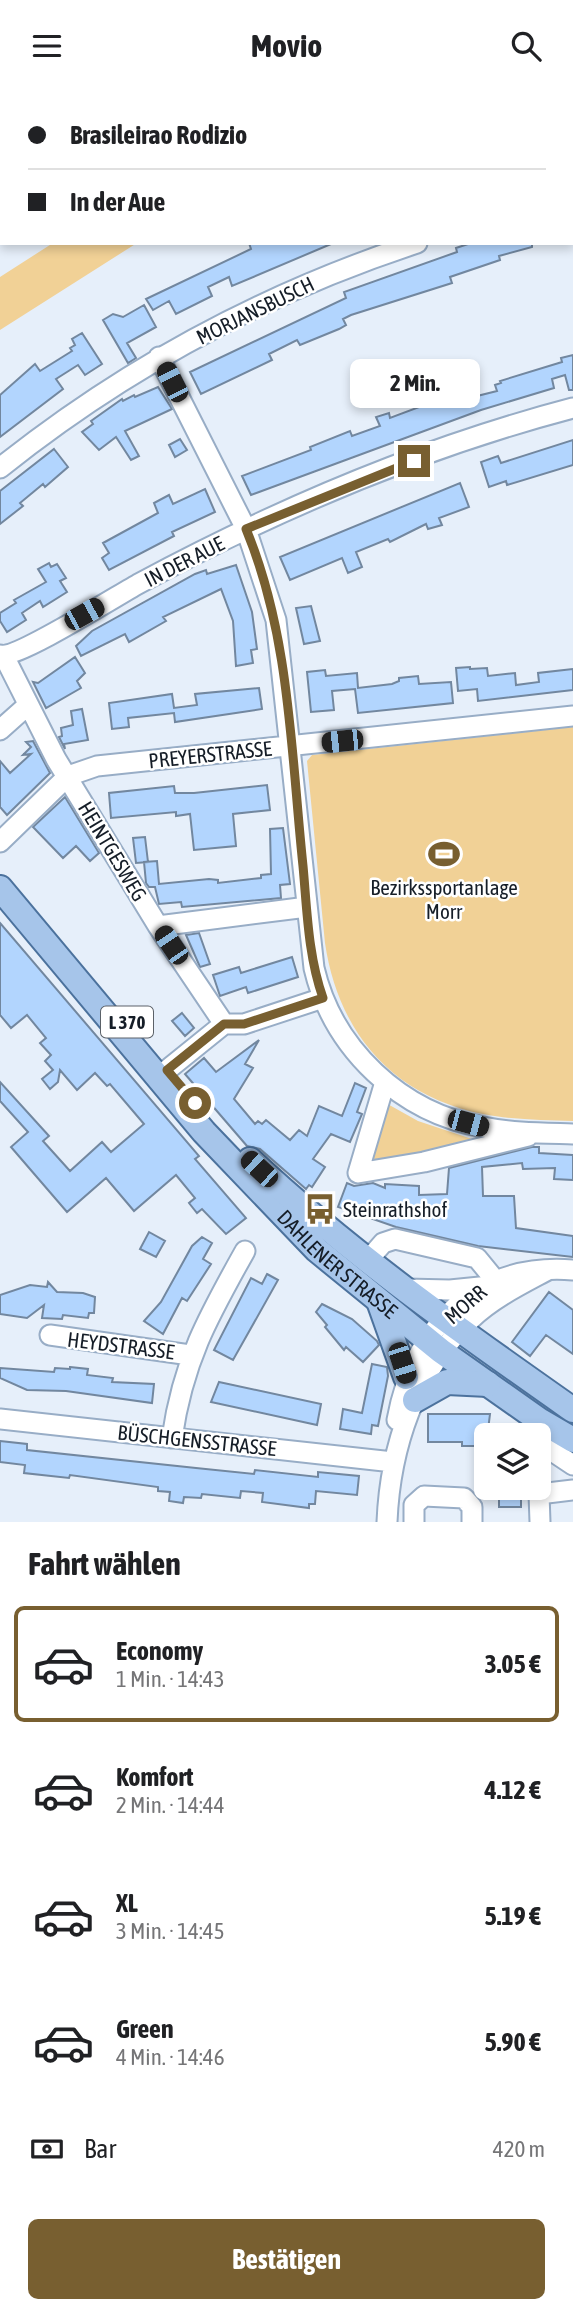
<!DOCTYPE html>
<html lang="de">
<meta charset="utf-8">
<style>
body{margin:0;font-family:"Asap Condensed",sans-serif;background:#f2f2f2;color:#202124;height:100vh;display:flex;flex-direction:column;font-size:26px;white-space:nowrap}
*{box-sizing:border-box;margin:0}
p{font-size:23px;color:#757577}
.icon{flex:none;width:38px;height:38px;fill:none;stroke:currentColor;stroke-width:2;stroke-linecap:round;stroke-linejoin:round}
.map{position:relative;height:1431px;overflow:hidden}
.panel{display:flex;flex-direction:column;background:#fff;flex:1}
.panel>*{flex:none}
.hud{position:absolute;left:0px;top:0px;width:574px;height:154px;box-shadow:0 4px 10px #0003;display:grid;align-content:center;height:154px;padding:0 28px;background:#fff}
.controls{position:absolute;left:474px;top:1332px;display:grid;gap:14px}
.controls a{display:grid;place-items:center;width:77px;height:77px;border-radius:10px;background:#fff;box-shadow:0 4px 10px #0003;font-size:35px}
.end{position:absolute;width:32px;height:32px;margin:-16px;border:9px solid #785f30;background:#fff;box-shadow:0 0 0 4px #fff}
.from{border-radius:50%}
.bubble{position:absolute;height:49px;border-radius:10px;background:#fff;box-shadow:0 4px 10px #0003;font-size:23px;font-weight:700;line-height:49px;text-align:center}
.car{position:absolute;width:21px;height:42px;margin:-21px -10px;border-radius:9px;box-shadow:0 0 5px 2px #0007;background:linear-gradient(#222 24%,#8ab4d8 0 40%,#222 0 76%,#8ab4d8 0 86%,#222 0)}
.hud b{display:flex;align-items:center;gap:24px;height:66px;font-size:26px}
.hud b+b{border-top:2px solid #e0e0e0}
.hud i{width:18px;height:18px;background:#202124}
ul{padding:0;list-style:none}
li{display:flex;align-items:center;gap:21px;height:116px;margin:0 14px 10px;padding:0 14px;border:4px solid transparent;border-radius:10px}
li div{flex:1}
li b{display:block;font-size:26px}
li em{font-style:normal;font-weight:700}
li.selected{border-color:#785f30}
li>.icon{width:63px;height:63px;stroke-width:1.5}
h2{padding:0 28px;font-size:32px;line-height:84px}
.pay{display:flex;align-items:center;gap:18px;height:77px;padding:0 28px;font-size:26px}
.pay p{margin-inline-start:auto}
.primary-button{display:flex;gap:14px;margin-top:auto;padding:14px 28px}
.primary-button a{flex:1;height:80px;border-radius:10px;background:#785f30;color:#fff;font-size:28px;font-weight:700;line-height:80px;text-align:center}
header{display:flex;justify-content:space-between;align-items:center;height:91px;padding:0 28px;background:#fff;font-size:32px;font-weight:700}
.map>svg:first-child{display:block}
.green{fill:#f1d196}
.building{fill:#b2d5fe;stroke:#72879f;stroke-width:2}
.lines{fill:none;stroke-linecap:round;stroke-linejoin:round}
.minor-casing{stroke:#98adc6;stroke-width:23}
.major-casing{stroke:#4c729d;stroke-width:28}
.minor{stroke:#fff;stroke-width:19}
.major{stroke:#a6c5ea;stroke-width:24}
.route{stroke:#785f30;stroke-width:9}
.labels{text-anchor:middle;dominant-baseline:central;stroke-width:5;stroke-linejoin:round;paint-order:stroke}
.shield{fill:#fff;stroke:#5b6168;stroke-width:2}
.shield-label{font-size:19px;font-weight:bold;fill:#151d27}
.street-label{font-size:21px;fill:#151d27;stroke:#fff}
.poi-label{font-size:21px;fill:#151d27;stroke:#fff}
</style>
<header><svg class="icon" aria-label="menu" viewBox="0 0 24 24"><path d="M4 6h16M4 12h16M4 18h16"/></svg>Movio<svg class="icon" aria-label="search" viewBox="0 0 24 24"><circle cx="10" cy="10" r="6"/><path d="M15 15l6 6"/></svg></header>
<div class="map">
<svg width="573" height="1431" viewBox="0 0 573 1431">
<rect width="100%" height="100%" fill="#e6effa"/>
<path class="green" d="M215,0H508L215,2Z
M53,152H137L0,239V186Z
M573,636V1030C543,1029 512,1029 483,1023C392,1005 338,941 325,852L307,670L312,664Z
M384,1011L418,1030L472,1048L473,1052L370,1073Z"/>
<path class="building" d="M249,152L331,153L232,195L229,186L208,196L212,205L176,223L169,210L153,219L146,208L251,158Z
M471,152H532V156L499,165L500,169L450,186L452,192L351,224L343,228L346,234L339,238L300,254L297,249L269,263L272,269L201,303L190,281L346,207L344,201L457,161L456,157Z
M144,214L156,236L127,252L136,267L128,272L103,229L113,223L123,226Z
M82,242L102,273L85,284L78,274L56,288L63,298L0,346V304L35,273L40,280L72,260L70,257L75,254L72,248Z
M573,264V299H569L565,284L552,288L554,297L481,319L251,404L242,385L311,359L310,356L350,340L352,345L380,335L376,326L389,322L390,327L430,312L428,308L436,305L432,292L450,302L465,296L470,286L477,305L497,300L495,294L501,292L500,290L562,271L561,267Z
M158,296L172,318L125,340L139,365L131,369L116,346L99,359L82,341L93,333L91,330L122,308L123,310L134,304L135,306Z
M180,348L187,359L175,366L169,354Z
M573,349V374L507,394L506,390L489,396L481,371L498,365L501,372Z
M54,358L68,376L45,396L43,393L20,412L23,415L0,433V400Z
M460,392L469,416L439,427L442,434L428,438L426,433L390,451L388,448L356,461L362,476L348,482L342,467L290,489L280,466Z
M205,398L215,421L172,441L174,445L109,479L102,467L109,462L103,452L158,422L154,412L169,404L173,413Z
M49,472L51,476L57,473L66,487L60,490L67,501L43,516L40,510L22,522L26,529L7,541L0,530V522L16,512L14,509L46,491L38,478Z
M236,474L252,521L257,558L251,559L253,572L236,575L233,530L221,498L163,526L166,530L129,551L125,543L81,565L76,555L92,540L195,483L206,479L207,483Z
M311,515L320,550L304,553L296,517Z
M75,566L85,582L77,590L81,597L46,617L33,591L38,592Z
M470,576V578L487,577L488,585L515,582L516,594L539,591L538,582L573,578V599L478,610L477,598L458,600L456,577Z
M325,579L326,585L357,582L358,597L392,593L399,590V587L418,585L419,593L451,591L453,612L358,622L355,598L332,600L334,619L311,621L307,581Z
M259,597L262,618L175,631L174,622L128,627L129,636L112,638L109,612L172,603L174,617L197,614L195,603Z
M82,618L88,649L64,653L65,658L59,646L62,645L61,637L73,634L71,620Z
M33,650L50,682L7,724L0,716V670L10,682L31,663L23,664L31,656L26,651Z
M267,694L270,719L233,723L236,755L194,759L190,723L176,725V721L111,727L109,702L174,695L175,702H194Z
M65,706L99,762L90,770L76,755L63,767L33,736Z
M283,737L290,793L280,794L281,807L182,816L181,811L159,813L155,796H149L146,792L144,771L157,770L159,793L209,788L218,789V792L261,787V784L271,783L270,738Z
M145,746L148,771L136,772L133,747Z
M0,832L199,1065L195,1068L246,1127L226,1143L202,1118L197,1122L189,1112L195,1107L176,1084L134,1120L106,1087L67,1121L11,1056L28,1041L0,1010V991L49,1045L43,1050L70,1080L102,1051L111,1061L144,1033L110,993L107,995L95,982L77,999L60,979L58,991L50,998L42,988L53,979L45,970L51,964L40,952L46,947L27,924L11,937L0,924Z
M199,842L210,873L200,876L186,844Z
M292,866L298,886L248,902L246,896L220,905L213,884L239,876L241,882Z
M182,922L194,937L185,945L172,930Z
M259,949L245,973L253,977L234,1008L255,1033L258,1030L262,1033L266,1029L290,1049L299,1039L307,1045L319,1015L342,1025L355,992L366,997L357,1021L362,1023L350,1051L331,1043L313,1068L325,1076L312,1096L309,1094L306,1098L260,1058L247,1055L185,983L204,967L216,981Z
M532,1056H539V1062L573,1064V1089L554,1088L555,1077L523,1078L522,1072L482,1076L483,1105H514L516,1137L573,1145V1166L478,1155L396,1136L338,1116L347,1092L354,1095L373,1092L385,1097V1093L419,1095V1104L447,1103L449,1077Z
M149,1141L165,1150L156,1166L140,1158Z
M202,1146L212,1152L203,1168L211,1173L187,1210L182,1207L163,1243L144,1230L161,1211L192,1155Z
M267,1183L278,1189L233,1269L214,1259L251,1187L262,1193Z
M48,1191L57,1201L83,1202L95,1206L94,1222H89L88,1227L63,1224L62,1228L42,1227L44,1214L27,1227L0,1223V1204L30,1194L47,1196Z
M549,1201L573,1219V1263L546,1244L530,1265L512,1251Z
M322,1213L352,1228L377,1250L379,1254L363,1271L346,1256L344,1259L325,1236L327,1234L316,1221Z
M372,1273L387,1276L388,1285L378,1335L372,1334L371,1343L340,1338L343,1318L362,1322Z
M70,1276L88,1278L87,1284L113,1287L112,1291L154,1293L152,1312L66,1300L27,1299L0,1287V1277L54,1281L55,1277L70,1278Z
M219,1291L321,1313L317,1334L211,1311Z
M428,1323H490L486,1355H462V1351H428Z
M0,1350L27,1353V1359L196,1377L254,1383L255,1379L318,1386V1381L359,1385L357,1404L316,1400L315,1413H309V1417L262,1411L263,1402L241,1400L240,1407L202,1403L201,1407L184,1406L183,1412L169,1410L170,1401L158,1400V1396L70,1384L69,1387L24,1382L25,1374L0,1371Z
M521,1402V1416H499V1403Z"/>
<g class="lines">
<defs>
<path id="minor" d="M572,102H573
M159,266L246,438L276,529L314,877C333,958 401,1022 483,1036C512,1042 543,1042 573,1043
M0,377C125,277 265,202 417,152
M0,564C17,568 118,504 140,492C276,419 424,356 573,317
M4,565L56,668L158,835L224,933H244L323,907
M0,639L28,614
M0,751L68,685L97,675L573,625
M158,835L307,816
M167,979L224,933
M385,991L358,1082L424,1071L528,1045
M369,1168L383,1152L395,1148L477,1167L495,1189
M406,1198L450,1199L480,1196
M50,1244L190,1264
M0,1328L393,1371
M397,1329C414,1238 475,1171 573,1179
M539,1329L549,1358L573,1374
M172,1347C183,1270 208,1226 245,1160
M387,1431C390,1357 415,1280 471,1228C493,1207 522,1193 548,1179
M414,1431V1414L424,1405L464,1407L472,1416V1431
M540,1431L539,1403L573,1399"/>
<g id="major">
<path id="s1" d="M0,797L204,1041L317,1159L441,1260L539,1329L573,1349"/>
<path d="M250,1069C349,1162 462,1241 573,1319"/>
<path d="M380,1213L406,1286"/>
<path d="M415,1309L447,1291L488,1293"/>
</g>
</defs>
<use href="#minor" class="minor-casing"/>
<use href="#major" class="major-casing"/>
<use href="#minor" class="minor"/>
<use href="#major" class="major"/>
</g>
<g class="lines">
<path class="route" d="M195,1012L167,979L224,933H244L323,907C308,865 307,818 303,775C291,661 290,544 246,438L414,370"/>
</g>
<defs>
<symbol id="stadium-bare" viewBox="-9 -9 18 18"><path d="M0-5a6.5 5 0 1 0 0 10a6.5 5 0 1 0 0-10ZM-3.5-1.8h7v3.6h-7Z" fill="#785f30" stroke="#fff" stroke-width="2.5" paint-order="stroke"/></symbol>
<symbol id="bus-bare" viewBox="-9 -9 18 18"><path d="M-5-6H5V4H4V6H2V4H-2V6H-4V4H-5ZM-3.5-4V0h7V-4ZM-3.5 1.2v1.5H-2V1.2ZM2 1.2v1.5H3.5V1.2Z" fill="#785f30" stroke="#fff" stroke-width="2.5" paint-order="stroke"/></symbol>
</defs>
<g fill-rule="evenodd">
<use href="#stadium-bare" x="422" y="741" width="44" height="44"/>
<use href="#bus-bare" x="298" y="1096" width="44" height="44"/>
</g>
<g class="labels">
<rect class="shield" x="101" y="915.5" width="52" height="31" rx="5"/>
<g class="shield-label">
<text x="127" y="931">L 370</text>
</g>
<g class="street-label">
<text transform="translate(255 219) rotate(-26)">MORJANSBUSCH</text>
<text transform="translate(184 470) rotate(-27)">IN DER AUE</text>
<text transform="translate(210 663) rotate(-6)">PREYERSTRASSE</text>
<text transform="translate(113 760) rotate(59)">HEINTGESWEG</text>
<text stroke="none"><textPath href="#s1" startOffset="506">DAHLENER STRASSE</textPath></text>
<text transform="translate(465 1213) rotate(-41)">MORR</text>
<text transform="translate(121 1254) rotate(7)">HEYDSTRASSE</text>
<text transform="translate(197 1349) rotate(6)">BÜSCHGENSSTRASSE</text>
</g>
<g class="poi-label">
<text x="444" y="796">Bezirkssportanlage<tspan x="444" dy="24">Morr</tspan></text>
<text x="343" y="1118" text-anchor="start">Steinrathshof</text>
</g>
</g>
</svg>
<div class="controls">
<a><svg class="icon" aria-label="layers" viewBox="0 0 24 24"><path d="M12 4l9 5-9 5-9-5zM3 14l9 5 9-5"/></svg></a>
</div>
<i class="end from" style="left:195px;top:1012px"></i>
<i class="end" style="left:414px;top:370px"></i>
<div class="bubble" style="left:350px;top:268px;width:130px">2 Min.</div>
<i class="car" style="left:172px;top:291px;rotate:333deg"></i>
<i class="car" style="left:84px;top:523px;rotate:61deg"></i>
<i class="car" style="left:342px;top:650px;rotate:264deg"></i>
<i class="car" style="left:171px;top:854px;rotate:326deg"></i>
<i class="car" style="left:468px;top:1032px;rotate:105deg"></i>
<i class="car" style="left:259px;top:1078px;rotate:313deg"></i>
<i class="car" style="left:402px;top:1272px;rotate:162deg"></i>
<div class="hud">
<b><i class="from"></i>Brasileirao Rodizio</b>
<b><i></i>In der Aue</b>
</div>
</div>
<section class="panel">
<h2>Fahrt wählen</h2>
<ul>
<li class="selected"><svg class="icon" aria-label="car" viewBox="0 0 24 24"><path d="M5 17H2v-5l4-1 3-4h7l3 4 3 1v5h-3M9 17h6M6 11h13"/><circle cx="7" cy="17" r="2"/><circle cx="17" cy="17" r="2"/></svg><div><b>Economy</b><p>1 Min. · 14:43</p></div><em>3.05 €</em></li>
<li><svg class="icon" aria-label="car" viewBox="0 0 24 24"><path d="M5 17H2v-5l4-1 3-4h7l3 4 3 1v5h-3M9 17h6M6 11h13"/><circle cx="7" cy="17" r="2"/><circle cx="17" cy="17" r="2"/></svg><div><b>Komfort</b><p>2 Min. · 14:44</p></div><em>4.12 €</em></li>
<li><svg class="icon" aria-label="car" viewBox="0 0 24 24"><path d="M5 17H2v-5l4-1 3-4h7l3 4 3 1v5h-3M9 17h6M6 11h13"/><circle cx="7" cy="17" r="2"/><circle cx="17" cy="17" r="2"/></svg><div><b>XL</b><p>3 Min. · 14:45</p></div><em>5.19 €</em></li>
<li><svg class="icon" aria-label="car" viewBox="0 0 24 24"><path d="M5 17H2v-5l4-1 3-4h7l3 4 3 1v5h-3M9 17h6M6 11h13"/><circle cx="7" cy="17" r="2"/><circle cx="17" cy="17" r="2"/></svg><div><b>Green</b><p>4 Min. · 14:46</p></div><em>5.90 €</em></li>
</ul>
<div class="pay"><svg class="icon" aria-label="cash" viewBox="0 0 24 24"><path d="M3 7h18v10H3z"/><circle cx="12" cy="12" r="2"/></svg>Bar<p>420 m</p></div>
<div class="primary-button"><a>Bestätigen</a></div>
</section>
